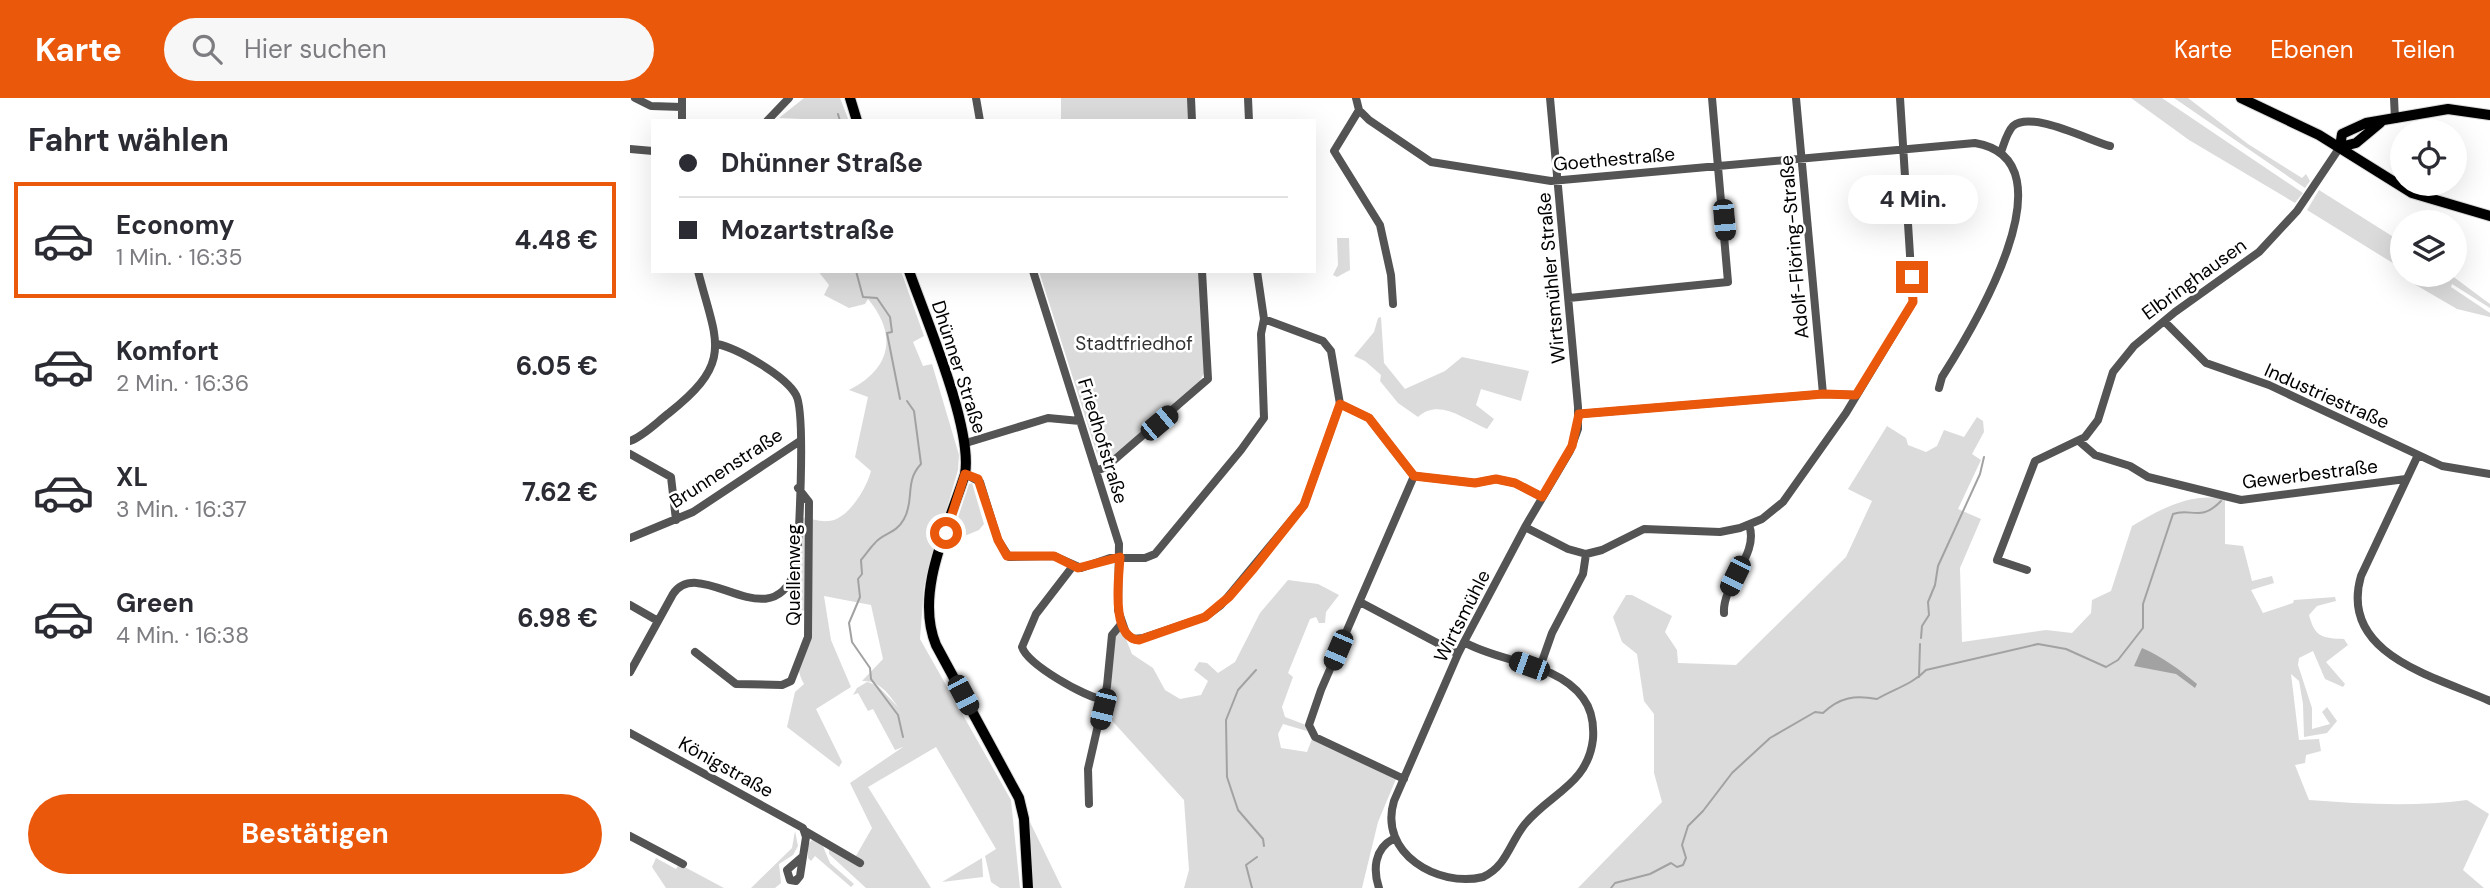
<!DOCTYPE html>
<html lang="de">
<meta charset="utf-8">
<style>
body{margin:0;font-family:"DM Sans",sans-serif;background:#f7f7f7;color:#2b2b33;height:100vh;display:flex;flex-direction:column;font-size:26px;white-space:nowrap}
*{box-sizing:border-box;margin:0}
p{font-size:23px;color:#7c7c81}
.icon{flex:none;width:38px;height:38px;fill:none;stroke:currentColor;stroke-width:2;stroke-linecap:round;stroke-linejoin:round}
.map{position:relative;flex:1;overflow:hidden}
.panel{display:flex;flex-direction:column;background:#fff;width:630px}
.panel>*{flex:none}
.banner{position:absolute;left:21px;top:21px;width:665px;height:154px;border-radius:0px;box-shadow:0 7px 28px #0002;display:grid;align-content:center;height:154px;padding:0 28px;background:#fff}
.buttons{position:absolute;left:1760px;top:21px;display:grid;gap:14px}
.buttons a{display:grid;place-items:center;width:77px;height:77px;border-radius:50%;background:#fff;box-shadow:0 7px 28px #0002;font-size:35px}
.end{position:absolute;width:32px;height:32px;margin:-16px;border:9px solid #ea580c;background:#fff;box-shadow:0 0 0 4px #fff}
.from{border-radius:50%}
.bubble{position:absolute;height:49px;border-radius:24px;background:#fff;box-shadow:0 7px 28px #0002;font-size:23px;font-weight:700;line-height:49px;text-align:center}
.car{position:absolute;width:21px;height:42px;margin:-21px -10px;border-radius:9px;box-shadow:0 0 5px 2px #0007;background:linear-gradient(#222 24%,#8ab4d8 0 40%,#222 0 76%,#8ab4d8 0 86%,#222 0)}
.banner b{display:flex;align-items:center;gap:24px;height:66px;font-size:26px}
.banner b+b{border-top:2px solid #e1e1e2}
.banner i{width:18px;height:18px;background:#2b2b33}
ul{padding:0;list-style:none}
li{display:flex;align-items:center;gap:21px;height:116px;margin:0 14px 10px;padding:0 14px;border:4px solid transparent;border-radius:0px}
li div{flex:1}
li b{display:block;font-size:26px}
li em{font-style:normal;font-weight:700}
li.selected{border-color:#ea580c}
li>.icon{width:63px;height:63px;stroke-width:1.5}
h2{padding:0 28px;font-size:32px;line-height:84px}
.primary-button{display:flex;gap:14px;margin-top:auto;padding:14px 28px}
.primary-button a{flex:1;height:80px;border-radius:42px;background:#ea580c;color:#fff;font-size:28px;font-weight:700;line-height:80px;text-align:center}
header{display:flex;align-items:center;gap:42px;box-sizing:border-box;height:98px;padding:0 35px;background:#ea580c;color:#fff}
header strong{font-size:33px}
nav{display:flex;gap:38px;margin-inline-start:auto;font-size:24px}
.search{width:490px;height:63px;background:#f7f7f7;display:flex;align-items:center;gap:18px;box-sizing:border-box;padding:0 24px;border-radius:38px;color:#7c7c81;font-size:26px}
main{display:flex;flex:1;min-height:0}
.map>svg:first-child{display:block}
.green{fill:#dbdbdb}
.water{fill:#a2a2a2}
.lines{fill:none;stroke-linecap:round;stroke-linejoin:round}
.stream{stroke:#a2a2a2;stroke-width:2}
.major-casing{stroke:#dbdbdb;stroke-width:12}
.minor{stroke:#545454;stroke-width:8}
.major{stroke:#000;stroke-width:10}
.route{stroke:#ea580c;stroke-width:9}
.labels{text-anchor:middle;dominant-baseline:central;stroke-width:5;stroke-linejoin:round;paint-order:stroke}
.street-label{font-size:19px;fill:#000;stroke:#fff}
.park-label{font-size:19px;fill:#323232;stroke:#fff}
</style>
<header>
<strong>Karte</strong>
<div class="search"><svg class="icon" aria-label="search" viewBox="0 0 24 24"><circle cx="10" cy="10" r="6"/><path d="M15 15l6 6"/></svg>Hier suchen</div>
<nav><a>Karte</a><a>Ebenen</a><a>Teilen</a></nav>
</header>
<main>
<section class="panel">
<h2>Fahrt wählen</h2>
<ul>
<li class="selected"><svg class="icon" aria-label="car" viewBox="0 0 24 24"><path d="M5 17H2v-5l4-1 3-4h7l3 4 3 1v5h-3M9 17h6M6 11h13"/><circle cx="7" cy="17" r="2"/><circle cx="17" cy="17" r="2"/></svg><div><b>Economy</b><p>1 Min. · 16:35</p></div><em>4.48 €</em></li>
<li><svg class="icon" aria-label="car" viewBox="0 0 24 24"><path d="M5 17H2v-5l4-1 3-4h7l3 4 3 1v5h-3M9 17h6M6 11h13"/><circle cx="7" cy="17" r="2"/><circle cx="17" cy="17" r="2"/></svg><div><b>Komfort</b><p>2 Min. · 16:36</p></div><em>6.05 €</em></li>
<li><svg class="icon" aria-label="car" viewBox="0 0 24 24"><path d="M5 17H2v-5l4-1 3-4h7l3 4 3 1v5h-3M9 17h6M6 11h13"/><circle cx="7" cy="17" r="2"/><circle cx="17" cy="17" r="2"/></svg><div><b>XL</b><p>3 Min. · 16:37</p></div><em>7.62 €</em></li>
<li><svg class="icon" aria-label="car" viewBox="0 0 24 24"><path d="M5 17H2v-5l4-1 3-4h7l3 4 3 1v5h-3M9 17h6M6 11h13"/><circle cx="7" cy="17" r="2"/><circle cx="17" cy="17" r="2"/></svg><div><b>Green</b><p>4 Min. · 16:38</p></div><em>6.98 €</em></li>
</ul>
<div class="primary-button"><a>Bestätigen</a></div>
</section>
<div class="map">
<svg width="1860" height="790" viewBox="0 0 1860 790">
<rect width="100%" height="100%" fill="#fff"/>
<path class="green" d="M174,0H210L219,23L149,20Z
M431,0H558L559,23H431Z
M1501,0H1532L1673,95L1665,105L1559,42Z
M1544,0H1558L1618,46L1672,80L1676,76L1680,83L1675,90Z
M1689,92L1773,145V177H1821L1860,206V210L1822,186L1821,189L1860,215V219L1827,211L1774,180L1766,167L1677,112Z
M707,140H719L720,172L707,179L703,177L708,167Z
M188,173H271L294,238L283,244L293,268L302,266L329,357L328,372L294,489L290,541L381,702L390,790H370L361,784L355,758L366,751L306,649L238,689L301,790H236L199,756V750L223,763L242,730L220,685L273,649L265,652L243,611L238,613L228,595L223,597L227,590L237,584L247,587L269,610C259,597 250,582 232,583L253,561L241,507L194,498L201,542L221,589L186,611L212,664L209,669L157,629L165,594L174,586C162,566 170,542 182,523L179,514L171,512L169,499L163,494C173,470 172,444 170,419C179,420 190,424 199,423C219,421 237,389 241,373L225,359L238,299L219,292C261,271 268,237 238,201L235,206L219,210L194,197L199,187Z
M409,173H569L575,273L568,287L481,359L467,356Z
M751,219L754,265L775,291L815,273L832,259L899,273L891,303L851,291L846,307L864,321L857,331C833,321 809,300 788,319L768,305L750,283L751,277L735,263L724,258L744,234L748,220Z
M1347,319L1353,323L1354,334L1342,356L1351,362L1328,411L1351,421L1330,470L1332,544L1416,532L1442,535L1461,515L1462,502L1481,493L1502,428C1531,411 1560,394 1595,401V446L1613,448L1622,483L1642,478L1644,485L1621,492L1633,515L1663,505L1664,502L1705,499L1706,503L1687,508L1679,517C1685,540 1693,540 1714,541L1718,547L1696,564L1715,586L1713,589L1695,581L1683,553L1669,560L1668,567L1682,610V631L1700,626L1692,614L1697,609L1707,623L1697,635L1674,639L1673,606L1669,583L1661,576L1669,642L1689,641L1691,653L1676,657L1675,665L1665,667L1679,702C1731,706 1785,709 1837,702L1859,716L1833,772L1854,790H948L1032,704L1024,675V616L1014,603L1007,556L992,544L983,519L996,497H1002L1042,518L1035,534L1047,552L1048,565L1106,567L1216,459L1242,403L1218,391L1257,328L1276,340L1278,347L1296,354L1307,348L1314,332L1334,339Z
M342,385L354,426L349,432L320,444L339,386Z
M658,482L688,486L709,497L696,514L695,525H689L686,519L680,521L658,575L663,579L652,609L655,619L676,627L677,633L653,626L648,636L651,650L677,654L682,641L766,681L748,724L732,790H554L559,772L554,702L476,616L484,540L489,534H493L502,556L523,570L535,592L550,601L571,597L578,583L564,572L569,564L577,565L588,575L605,564L630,515Z
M398,720L432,790H402Z
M165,733L168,748L163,757L149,766L151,785L145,790H121L162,750Z
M183,741L192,746L200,765L224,786L221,789L185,758L181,763L178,760V746Z
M26,760L46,771L49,766L94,790H36L22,769Z
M352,760L353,779L312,784Z"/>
<path class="water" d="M1512,550C1533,559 1550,572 1567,586L1565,590L1546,576L1504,568Z"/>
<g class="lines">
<path class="stream" d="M208,16L210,23
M226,173L233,199L247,200L260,219L262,234L257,235L270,301
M1291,540L1292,528L1299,517L1298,504L1305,487L1308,468L1350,376L1354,359
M626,572L608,592L596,622L597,679L608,712L633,741L634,748
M1289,579L1290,546
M273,639L268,617L241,581L240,570L222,544L219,525L230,499L228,481L232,476L231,462C236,456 240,450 245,445C253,435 266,436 274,421C285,402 274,384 291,366L284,313L277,303
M622,790L616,767L627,759
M981,790L985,785L1020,776L1041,765L1047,769L1053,767L1056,760L1052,747L1058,728L1073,713L1102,675L1140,640L1185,614L1193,615C1210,599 1225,597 1247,601C1264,591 1283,586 1296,572L1408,546L1436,551L1476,569L1488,562L1513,530V506L1543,416C1561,409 1570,425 1591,403"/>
<defs>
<path id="major" d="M220,0L227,23
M1611,0L1689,37L1782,95L1860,118
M1710,49L1712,36L1736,25L1818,11L1860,17
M1710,49L1726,45L1750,25
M279,173C296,221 343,331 335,376C319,427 284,494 306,547L389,700L394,721L398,790"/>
</defs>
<use href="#major" class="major-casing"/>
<path class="minor" d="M5,0L21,8L52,9
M346,0L350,23
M561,0L562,23
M618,0L619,23
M726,0L729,12L739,22L801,64L921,83L1345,45C1447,62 1340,235 1312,279L1309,290
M1166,0L1193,296
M1764,0L1765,21
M729,12L704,53L750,127L761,177L763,206
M52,23V0
M137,23L159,0
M0,51L23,53
M1371,54C1374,46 1377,34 1383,28C1402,12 1460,43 1480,48
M403,173L489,446L488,512L496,535L503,541L513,540L575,519L591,507L674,407L710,306L701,253L693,243L634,221
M939,200L1098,184L1082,0
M1535,224L1576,265L1639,287L1812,368L1860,376
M710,306L739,320L784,378
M949,316L1193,296L1226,297
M0,343C14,338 27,324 39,315C105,263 86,244 68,173
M1450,344L1465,357L1500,368L1518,379L1611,402L1776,381
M336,345L418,320L450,323
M0,356L41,379L46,422
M1788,357L1731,478C1708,557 1807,579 1860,603
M466,373L476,369L578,281L572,173
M335,376L350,384L368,442L379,459L424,458L451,470L480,460H515L525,456L611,352L634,320L631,236L634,221L627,173
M784,378L845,385L866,381L885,385L912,399
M895,429L938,451L956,456L972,452L1014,431L1090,434L1110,430L1132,421L1153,404L1216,315L1283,204L1270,0
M0,440L63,414L170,343
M443,468L406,516L392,549C398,567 455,599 474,602
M1397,472L1367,462L1405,363L1455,339L1468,322L1483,274L1504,248L1545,214L1629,154L1667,113L1710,49
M730,504L828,556
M0,507L28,523
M1094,515C1092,486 1130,456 1119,427
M834,544C870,565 927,564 953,600C962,612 964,627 963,641C958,686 921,695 895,726C880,744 877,768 853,779C808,790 748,755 764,703L828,556L834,544L895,429L940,353L948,331V309L920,0
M65,554L106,586L152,587L161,583L178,539L179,404L168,390
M909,572L922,535L953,476L956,456
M0,574L43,496C70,456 140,542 165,473C169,449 176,314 166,297C156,278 107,250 87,246
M0,635L173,730L176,739L170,778L166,783L160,782L157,772L172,759
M774,681L685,639L679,627L691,592L784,378
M459,706L458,671L477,588L482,537L492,525
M175,733L230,765
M0,738L53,766
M749,790C743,772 744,751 763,741"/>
<use href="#major" class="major"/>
</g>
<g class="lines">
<path class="route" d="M316,435L335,376L348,381L368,442L377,458H424L448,470L490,459C489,479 480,540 509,542L575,519L599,499L624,470L674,407L710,306L739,320L784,378L845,385L866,381L885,385L912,399L942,348L949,316L1193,296L1226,297L1283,204L1282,179"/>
</g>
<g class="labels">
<g class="street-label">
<text transform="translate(984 61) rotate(-5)">Goethestraße</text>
<text transform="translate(1164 149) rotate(-95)">Adolf-Flöring-Straße</text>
<text transform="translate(921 180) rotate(-95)">Wirtsmühler Straße</text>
<text transform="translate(1564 181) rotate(-36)">Elbringhausen</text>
<text transform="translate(329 269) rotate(72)">Dhünner Straße</text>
<text transform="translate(1697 298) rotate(24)">Industriestraße</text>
<text transform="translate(473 343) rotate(73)">Friedhofstraße</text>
<text transform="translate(96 370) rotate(-33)">Brunnenstraße</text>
<text transform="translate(1680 376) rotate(-7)">Gewerbestraße</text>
<text transform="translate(163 477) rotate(-90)">Quellenweg</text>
<text transform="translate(832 518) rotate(-63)">Wirtsmühle</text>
<text transform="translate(96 669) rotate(29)">Königstraße</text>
</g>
<g class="park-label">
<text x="504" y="245">Stadtfriedhof</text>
</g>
</g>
</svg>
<div class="buttons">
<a><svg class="icon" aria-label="locate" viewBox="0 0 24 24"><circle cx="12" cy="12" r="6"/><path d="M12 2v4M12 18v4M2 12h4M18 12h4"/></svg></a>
<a><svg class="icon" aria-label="layers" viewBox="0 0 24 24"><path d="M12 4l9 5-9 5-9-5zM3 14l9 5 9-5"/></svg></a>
</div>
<i class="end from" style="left:316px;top:435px"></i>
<i class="end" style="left:1282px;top:179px"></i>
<div class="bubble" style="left:1218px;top:77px;width:130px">4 Min.</div>
<i class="car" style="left:1094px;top:122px;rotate:175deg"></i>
<i class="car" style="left:529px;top:325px;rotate:50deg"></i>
<i class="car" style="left:1105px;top:478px;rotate:206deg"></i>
<i class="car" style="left:708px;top:552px;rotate:203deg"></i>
<i class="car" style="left:899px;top:568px;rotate:290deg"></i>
<i class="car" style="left:333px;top:597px;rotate:152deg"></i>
<i class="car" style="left:473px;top:611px;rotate:194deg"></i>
<div class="banner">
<b><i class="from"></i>Dhünner Straße</b>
<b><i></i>Mozartstraße</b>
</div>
</div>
</main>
